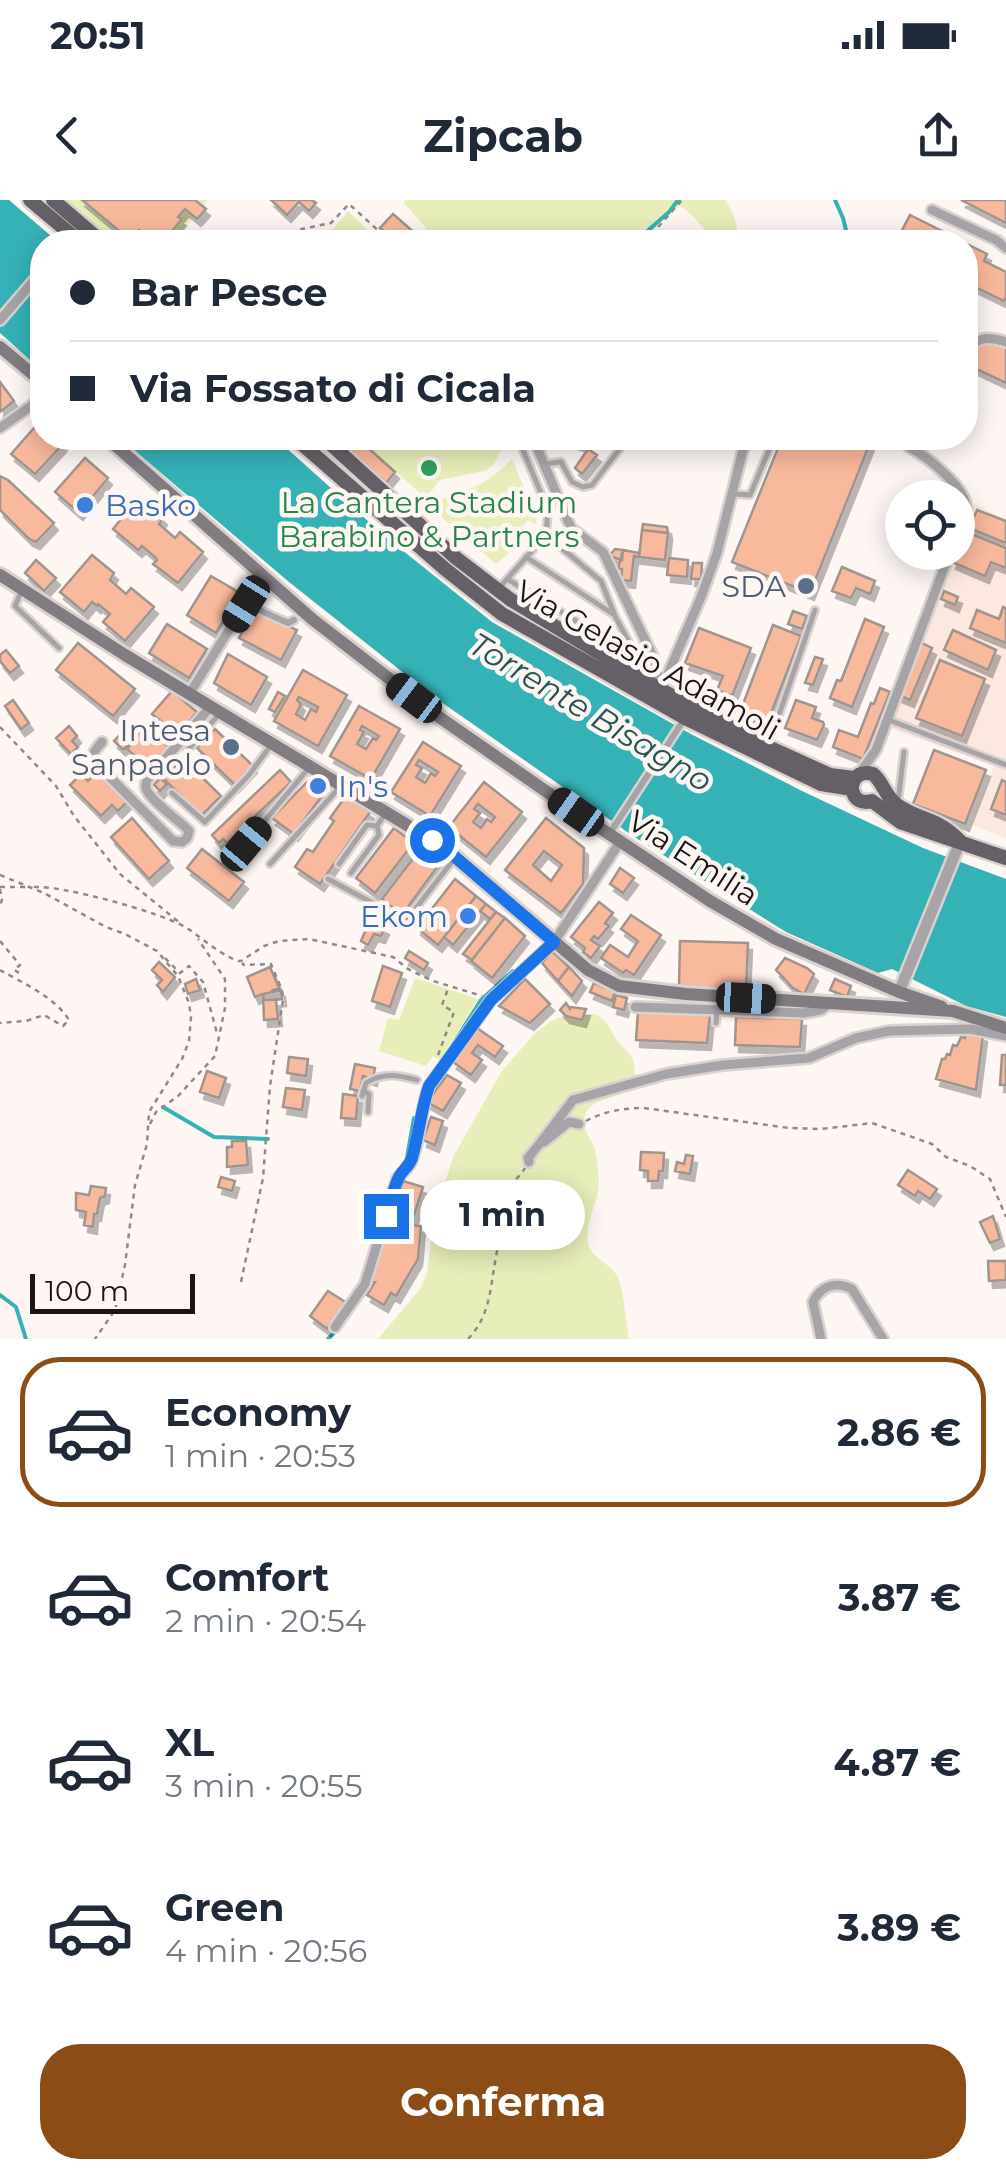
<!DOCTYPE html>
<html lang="it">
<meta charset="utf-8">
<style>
body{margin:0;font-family:Montserrat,sans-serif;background:#f2f2f3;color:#1f2937;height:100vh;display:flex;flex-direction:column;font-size:38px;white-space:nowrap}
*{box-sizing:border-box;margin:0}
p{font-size:32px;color:#747a83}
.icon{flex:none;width:55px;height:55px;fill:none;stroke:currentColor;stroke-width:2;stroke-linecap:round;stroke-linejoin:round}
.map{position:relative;height:1139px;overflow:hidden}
.details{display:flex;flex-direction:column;background:#fff;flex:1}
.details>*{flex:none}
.hud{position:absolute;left:30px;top:30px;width:948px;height:220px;border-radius:40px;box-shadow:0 5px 25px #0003;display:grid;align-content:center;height:220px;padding:0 40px;background:#fff}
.fabs{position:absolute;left:885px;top:280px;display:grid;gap:20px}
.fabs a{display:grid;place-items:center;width:90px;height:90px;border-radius:50%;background:#fff;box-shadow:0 5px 25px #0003;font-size:50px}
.scale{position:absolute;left:30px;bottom:25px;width:165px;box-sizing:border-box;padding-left:10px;border:5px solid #1a1514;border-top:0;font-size:28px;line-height:35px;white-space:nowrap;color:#1a1514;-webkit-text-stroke:8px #fef6f3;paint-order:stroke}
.end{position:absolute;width:45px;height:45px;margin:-22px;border:12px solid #1a73e8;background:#fff;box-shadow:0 0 0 5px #fff}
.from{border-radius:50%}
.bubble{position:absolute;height:70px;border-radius:35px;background:#fff;box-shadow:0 5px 25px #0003;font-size:32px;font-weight:700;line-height:70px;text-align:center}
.car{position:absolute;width:30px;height:60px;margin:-30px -15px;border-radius:12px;box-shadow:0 0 8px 2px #0007;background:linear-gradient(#222 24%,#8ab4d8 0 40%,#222 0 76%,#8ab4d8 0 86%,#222 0)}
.hud b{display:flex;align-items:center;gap:35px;height:95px;font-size:38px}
.hud b+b{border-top:2px solid #e0e1e3}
.hud i{width:25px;height:25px;background:#1f2937}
ul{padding:18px 0 0;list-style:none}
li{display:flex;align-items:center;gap:30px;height:150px;margin:0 20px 15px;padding:0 20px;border:5px solid transparent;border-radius:40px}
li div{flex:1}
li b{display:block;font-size:38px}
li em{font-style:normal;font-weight:700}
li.on{border-color:#8c4c15}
li>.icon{width:90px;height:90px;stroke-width:1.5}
.button{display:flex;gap:20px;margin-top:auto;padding:20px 40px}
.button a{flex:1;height:115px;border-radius:40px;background:#8c4c15;color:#fff;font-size:40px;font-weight:700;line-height:115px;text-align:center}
.status{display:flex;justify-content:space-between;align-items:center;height:70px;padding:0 50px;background:#fff;direction:ltr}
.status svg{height:28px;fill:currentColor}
header{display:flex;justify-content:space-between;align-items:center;height:130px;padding:0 40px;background:#fff;font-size:45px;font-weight:700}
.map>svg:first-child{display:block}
.built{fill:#fce8df}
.green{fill:#e8eeb9}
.water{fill:#35b2b6}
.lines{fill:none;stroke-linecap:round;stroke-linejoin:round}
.stream{stroke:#35b2b6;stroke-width:4}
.building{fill:#f9b99c;stroke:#9f948e;stroke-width:2.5;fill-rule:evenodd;filter:url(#shadow)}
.service-casing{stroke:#dad2cf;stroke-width:10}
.pedestrian-casing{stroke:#dad2cf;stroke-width:11}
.minor-casing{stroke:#dad2cf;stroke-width:14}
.tertiary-casing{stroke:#dad2cf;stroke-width:16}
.secondary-casing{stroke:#dad2cf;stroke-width:18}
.primary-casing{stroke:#dad2cf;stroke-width:19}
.path{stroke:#8f8987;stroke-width:2.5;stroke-dasharray:5 5;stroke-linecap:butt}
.service{stroke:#a7a4a8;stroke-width:5}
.pedestrian{stroke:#a7a4a8;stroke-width:6}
.minor{stroke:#a7a4a8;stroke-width:9}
.tertiary{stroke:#a7a4a8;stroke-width:11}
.secondary{stroke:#807c82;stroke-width:12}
.primary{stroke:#656067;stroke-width:14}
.route{stroke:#1a73e8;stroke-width:12}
.leisure-dot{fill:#2e9e5b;stroke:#fef6f3;stroke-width:4}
.shop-dot{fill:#3f7fe0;stroke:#fef6f3;stroke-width:4}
.service-dot{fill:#5c6f8a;stroke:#fef6f3;stroke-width:4}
.labels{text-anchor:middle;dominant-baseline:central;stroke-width:9;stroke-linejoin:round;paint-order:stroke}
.leisure-label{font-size:30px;fill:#27864d;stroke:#fef6f3}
.shop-label{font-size:30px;fill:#366cbe;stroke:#fef6f3;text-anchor:start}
.service-label{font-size:30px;fill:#4e5e75;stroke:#fef6f3;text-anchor:end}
.street-label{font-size:30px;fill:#1a1514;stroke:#fef6f3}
.water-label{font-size:32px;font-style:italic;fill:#235657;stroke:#fef6f3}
</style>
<div class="status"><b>20:51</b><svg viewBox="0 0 49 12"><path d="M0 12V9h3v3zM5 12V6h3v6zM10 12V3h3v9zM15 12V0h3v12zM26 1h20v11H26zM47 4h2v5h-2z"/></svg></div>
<header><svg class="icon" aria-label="back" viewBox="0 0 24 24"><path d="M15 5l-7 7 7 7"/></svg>Zipcab<svg class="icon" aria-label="share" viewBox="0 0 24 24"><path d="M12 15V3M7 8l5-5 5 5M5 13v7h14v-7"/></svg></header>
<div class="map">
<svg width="1006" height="1139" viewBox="0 0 1006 1139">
<defs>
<filter id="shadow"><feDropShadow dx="4" dy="7" stdDeviation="0" flood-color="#0004"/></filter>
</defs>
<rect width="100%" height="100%" fill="#fef6f3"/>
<path class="built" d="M974,304L1006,319V638L972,625L994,566L891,529L894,514L955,353L958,352V347Z"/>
<path class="green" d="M65,0H208L172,42H113Z
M405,0H725C735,15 739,25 736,42H717C704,31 694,14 680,6L666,16L643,42H438L404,3Z
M348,11L373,35L393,14L425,42H292L309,33L333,29Z
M335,238H508L493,265L484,271L440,280L426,298L396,272L386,283Z
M512,259L537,319L535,324L528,320L504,347L509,353L496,364L431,308C446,295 451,296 469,289C485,284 500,271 512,259Z
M415,778L478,799L440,859L432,857L426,866L379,851L388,818L399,820Z
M594,814C609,820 610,830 618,842C621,846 626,849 629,853C634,859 635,867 635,875C632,907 585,889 584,923C584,932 589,936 593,944C597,955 598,970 599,982C599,1002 584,1023 588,1043C591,1058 612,1064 618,1078C623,1087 627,1127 629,1139H378L420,1089L427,1073L434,1018L453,957L502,871L536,832L550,822L558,818Z"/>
<path class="water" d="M0,0H9L58,42H42V171L0,133Z
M120,238H275L387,338L492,422L689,533L802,591L923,648L1006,679V817L966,806L892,769L878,773L786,732L633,636L434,497L289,382Z"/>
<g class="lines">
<path class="stream" d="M835,0L843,18L849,42
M635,42L669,12L678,0
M448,852L481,800L513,771
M163,907L214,937L268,939
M406,963L414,918
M0,1095L16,1107L26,1139
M328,1139L334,1133"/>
</g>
<path class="building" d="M82,0H195L206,9L197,19L185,9L178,17L182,19L163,42H150V39L139,30L130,40Z
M271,0H312L316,3L309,11L299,2L287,15Z
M961,0H1006V23Z
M393,14L425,42H396L380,28Z
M910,15L964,42H896Z
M829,37V42H799V41Z
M965,43L987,54L984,61L1006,72V97L1004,101L965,82Z
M1000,143L1006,145V183L972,167L975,149L982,144Z
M0,182L14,201L0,212Z
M42,219V238L65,239L62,245L35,274L11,254Z
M335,238H357L395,272L386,283Z
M560,238H589L586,246Z
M782,238H872L810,393L732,362Z
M588,249L597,255L582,274L575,268Z
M85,258L108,278L79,313L55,292Z
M0,276L8,280L54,323L36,342L29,339L0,310Z
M140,298L163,318L159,324L175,338L180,332L203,352L178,383L153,364L157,360L156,358L142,346L138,350L113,329L137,299Z
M977,310L1006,321V343L969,328Z
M643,324L667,327L668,333L642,330Z
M642,330L668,333L665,360L639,357Z
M964,331L1006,348V368L991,362L985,376L952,362Z
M615,349L623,350L622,360L609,356Z
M623,350L639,353V357L634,356L631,381L621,380L622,369H618Z
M92,355L114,373L110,380L126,394L131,388L154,407L125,441L103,422L110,414L98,404L97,406L92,402L84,412L60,392Z
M669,358L688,360L687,377L667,375Z
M36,360L56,378L44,391L25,373Z
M693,363H702L701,379H691Z
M842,367L875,381L870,394L856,388L851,398L832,391Z
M211,376L240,393L216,433L187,415Z
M944,391L958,397L955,405L941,399Z
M1003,407L1006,408V443L970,428L977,410L999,419Z
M254,410L297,430L281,460L239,438Z
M793,411L807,416L802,429L788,424Z
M865,419L884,427L852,507L830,498L837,480L841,481Z
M167,424L207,449L189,478L149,453Z
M773,425L801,436L766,526L740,512Z
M699,428L751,448L732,496L717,490L723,476L685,463Z
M953,430L996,450L988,470L944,450Z
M920,442L932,448L910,500L898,495Z
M78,443L135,489L113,516L56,470Z
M6,450L19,466L10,473L0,461V455Z
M228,454L267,477L251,505L214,483Z
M815,457L823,459L813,485L805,483Z
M940,460L985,479L962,536L916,518Z
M303,470L347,495L318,546L274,521ZM299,497L318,507L316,512L311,509L305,520L296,514L301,504L297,500Z
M880,488L890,492L863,559L833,547L839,530L858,537L871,503L874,504Z
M172,491L197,512L178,535L152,514Z
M278,492L285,496L275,512L269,509Z
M13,500L29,523L21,529L5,506Z
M796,500L816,507L812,518L823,522L824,525L817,540L785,528Z
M359,506L400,529L371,579L330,556ZM362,526L379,536L376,540L373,538L366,549L357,544L364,532L360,530Z
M69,526L77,536L72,541L78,547L71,554L56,538Z
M128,526L137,535L123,550L114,541Z
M145,527L169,547L150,569L127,549Z
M215,529L253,566L235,585L197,548Z
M423,542L461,566L430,616L391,592ZM419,560L438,572L435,576L431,573L425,583L416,577L422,568L416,565Z
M934,550L986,570L965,624L913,604Z
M183,558L221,596L201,616L163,578Z
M98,570L129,600L118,611L112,605L101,616L70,585L81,574L88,581Z
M280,570L291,582L227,643L223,639L219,643L212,635Z
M160,578L167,584L160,591L154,585Z
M309,580L324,593L294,634L272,618Z
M1002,580L1006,582V615L991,609Z
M484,582L522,612L486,657L449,627ZM478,604L495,617L491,622L487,619L481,628L473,622L480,613L474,609Z
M346,596L370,612L320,684L295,667L307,649L313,652L334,621L330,618Z
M132,618L169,661L149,679L111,637Z
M546,618L584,648L583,684L561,713L505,670ZM544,651L562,665L551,681L533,665Z
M394,628L440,663L402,715L382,699L415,656L408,650L375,693L356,678Z
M202,649L244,682L229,701L187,668Z
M620,668L634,678L623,693L610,684Z
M455,679L476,696L438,745L417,728Z
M476,696L486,704L453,745L444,737Z
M599,702L613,713L605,723L609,726L598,739L594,736L591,740L600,746L591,758L583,752L585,748L571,737Z
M486,704L496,712L490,719L480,711Z
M496,712L505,718L472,760L463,754Z
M631,715L661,735L634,775L626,770L623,773L601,758L610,745L628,757L638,741L621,729Z
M505,718L525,736L492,778L471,761Z
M370,720L385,728L381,736L374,734L368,745L361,741Z
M680,741L748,743L746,790L679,787Z
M409,751L428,763L424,770L405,758Z
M552,751L569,767L558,781L542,763Z
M785,758L807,768L814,774L804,794L793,788L776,770Z
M159,762L175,777L163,792L157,785L162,780L152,770Z
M383,766L402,773L390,807L372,801Z
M270,767L279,788L271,791L281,790L282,799L276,800L278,819L264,820L263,794L255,797L247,777Z
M569,767L582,781L572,796L558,781Z
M196,779L200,790L188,794L185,784Z
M525,779L550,804L530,823L499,806Z
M835,779L851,786L847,797L830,790Z
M594,783L615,792L612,801L590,792Z
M281,790L282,799L264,800L263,794Z
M616,795L627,798L624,810L613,807Z
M566,803L570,809L571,807L586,809L582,820L566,816L560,810Z
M638,812L710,815L707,843L636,840Z
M736,817L802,819L800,847L735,845Z
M477,828L503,846L495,857L478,845L472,853L482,860L471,875L453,862Z
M966,830L983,835L976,890L936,879L942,859H945L947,854L950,855L953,845L957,846L961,837L965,838Z
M1002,855H1006V885H1000Z
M289,857L308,859L306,876L287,873Z
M355,864L375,868L373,879L363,876L360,891L350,889Z
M207,871L226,878L219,898L200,892Z
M447,875L461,883L443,911L427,902Z
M286,888L305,890L302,910L283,907Z
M343,894L358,896L356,919L341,918Z
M431,917L443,921L435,945L423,940Z
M232,941H246L248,965L227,967V947H232Z
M641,952L664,953L663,971H659L658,981H648V971L640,970Z
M686,955L693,956L690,974L675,971L677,962L684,964Z
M908,970L937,989L930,999L918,991L915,996L898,985Z
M221,977L235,981L232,991L218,987Z
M403,981L423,987L411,1025L421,1026L418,1059L396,1096L391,1093L384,1105L367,1095L375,1082L370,1081Z
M91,986L106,988L105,996L100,998L97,1014H94L93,1027L84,1025L86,1012L76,1010V993L89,995Z
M993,1016L1000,1039L990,1043L980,1022Z
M988,1061H1006V1080L989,1081Z
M328,1091L347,1103L327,1129L310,1116Z"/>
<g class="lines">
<defs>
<path id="service" d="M522,238L520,243L548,310L546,335
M544,264L561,262L572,282L583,287L592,285L628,238
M734,294L750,295L774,238
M526,357L613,414
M507,379L604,438L630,445
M500,387L546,335L601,381L615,416L648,478
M21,392L15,406L59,448
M889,520L1006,565
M769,544L815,410
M187,551L219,514
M172,593L205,622L249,575L271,545
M898,602L904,552
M246,643L308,569
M270,664L340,587
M339,664L367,625L377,626
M351,673L379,635L377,626L385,614
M328,679L406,721L454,659
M716,823L717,810
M363,891L369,894L368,912
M362,896L366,883C383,872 399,875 417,880"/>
<path id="pedestrian" d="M246,404L288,423L294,420
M610,633L685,518"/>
<path id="minor" d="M932,10L996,40L1006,48
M0,120L42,71
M965,156C974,136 987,136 1006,142
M0,228L42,198
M533,238L571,328L603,352L656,463L661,490
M909,247C926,256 966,287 966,307C966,316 961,324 958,331
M661,490L701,397L717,353L746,238
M190,493L248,399
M102,542C96,549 91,553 95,562L173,641L182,642L187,638L189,631C180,621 148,599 146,588C145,585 146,583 147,580L211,506
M859,574L876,550L950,352
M635,807L804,813L821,810L829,804
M579,924L569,922L544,942H541L573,900L666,874L723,865L809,858L856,838L889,831L970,829L1006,836
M529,962L528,958L541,942
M335,1127L365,1084L397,979C402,972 409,968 412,960C421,936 420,910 429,886L491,800L554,742L620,642
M821,1139L813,1102C821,1086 835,1081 852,1089L883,1139"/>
<path id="tertiary" d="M899,792L960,642"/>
<path id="secondary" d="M0,147L42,182
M107,238L312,419L439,517L576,612L710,701L776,739L899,792L942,807
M0,375L125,455L432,640L455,657L588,770L619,786L686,794L953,811L1006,828"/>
<path id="primary" d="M30,0L80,42
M53,0L102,42
M295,238L445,369L502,414L685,518L821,584L852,589C854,600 862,604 872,601L900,622L1006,658
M324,238L456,358L511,400L661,490L768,547L830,575L854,578
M852,586C854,575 862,571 873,574C883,582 885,596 897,605C920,621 937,617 960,641"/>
</defs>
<use href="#service" class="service-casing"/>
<use href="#pedestrian" class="pedestrian-casing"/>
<use href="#minor" class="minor-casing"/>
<use href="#tertiary" class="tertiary-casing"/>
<use href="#secondary" class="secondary-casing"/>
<use href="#primary" class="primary-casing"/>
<path class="path" d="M254,38L280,42L302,29L331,23L349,4L391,42
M645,42L682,0
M965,124L975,129
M0,527L56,586L74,616L120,674L180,723
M0,675L44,693L106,727L125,734L157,751L178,776L189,803L191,817L189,841L182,859L149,912L147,944L135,985L125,1065L115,1110L95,1139
M0,687H28
M34,687C61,685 160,712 185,727C203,738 217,753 238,761H241L264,746L279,741L309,739L393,757L408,769L433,781L482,796
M0,689L2,700L0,705
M0,741L20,765L14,770L18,772L15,776
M165,758L180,773L189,766L203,782L217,833
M0,770C23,783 56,798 69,820L63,826L44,815L26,821L0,823
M438,855L454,812L442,805L449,786
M586,921C604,911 624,908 644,908L789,928L821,929L872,923L932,944L946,957L970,966L990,979L1006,1017
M150,924L156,912L178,896L215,856L225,808V779L198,739
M241,1082L263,978L270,886L283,800L282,790L271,764L244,765L242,763
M468,1139C491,1115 490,1087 496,1057C497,1049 500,1041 501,1034C503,1018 502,1001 510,987C514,980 521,975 525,968"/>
<use href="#service" class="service"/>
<use href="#pedestrian" class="pedestrian"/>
<use href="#minor" class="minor"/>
<use href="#tertiary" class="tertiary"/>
<use href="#secondary" class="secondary"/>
<use href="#primary" class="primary"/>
</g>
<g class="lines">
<path class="route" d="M386,1016C390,1004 393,989 399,977C403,969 409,967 412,958C419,934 421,909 429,886L491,800L554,742L455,657L432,640"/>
</g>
<circle class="leisure-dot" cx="429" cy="268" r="10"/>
<g class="shop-dot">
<circle cx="85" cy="305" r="10"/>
<circle cx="318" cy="586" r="10"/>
<circle cx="468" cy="716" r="10"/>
</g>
<g class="service-dot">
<circle cx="806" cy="386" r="10"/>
<circle cx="231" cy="547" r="10"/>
</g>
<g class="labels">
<g class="leisure-label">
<text x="429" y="302">La Cantera Stadium<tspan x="429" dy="34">Barabino &amp; Partners</tspan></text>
</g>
<g class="shop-label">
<text x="105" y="305">Basko</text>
<text x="338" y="586">In's</text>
<text x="448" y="716" text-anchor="end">Ekom</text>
</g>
<g class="service-label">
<text x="786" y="386">SDA</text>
<text x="211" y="530">Intesa<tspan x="211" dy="34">Sanpaolo</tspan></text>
</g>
<g class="street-label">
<text transform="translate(648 460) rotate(29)">Via Gelasio Adamoli</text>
<text transform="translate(693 658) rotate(33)">Via Emilia</text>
</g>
<g class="water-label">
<text transform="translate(591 512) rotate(31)">Torrente Bisagno</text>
</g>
</g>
</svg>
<div class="fabs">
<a><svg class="icon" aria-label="locate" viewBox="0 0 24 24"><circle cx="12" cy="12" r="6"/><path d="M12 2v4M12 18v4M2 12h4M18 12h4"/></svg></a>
</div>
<div class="scale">100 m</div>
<i class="end from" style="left:432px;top:640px"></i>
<i class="end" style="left:386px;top:1016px"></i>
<div class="bubble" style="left:420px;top:980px;width:165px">1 min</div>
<i class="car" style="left:246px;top:404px;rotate:212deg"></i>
<i class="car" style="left:414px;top:498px;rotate:307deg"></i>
<i class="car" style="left:576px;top:612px;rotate:305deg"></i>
<i class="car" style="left:246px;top:644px;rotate:40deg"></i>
<i class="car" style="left:746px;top:798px;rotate:93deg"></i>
<div class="hud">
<b><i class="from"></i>Bar Pesce</b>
<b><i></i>Via Fossato di Cicala</b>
</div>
</div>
<section class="details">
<ul>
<li class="on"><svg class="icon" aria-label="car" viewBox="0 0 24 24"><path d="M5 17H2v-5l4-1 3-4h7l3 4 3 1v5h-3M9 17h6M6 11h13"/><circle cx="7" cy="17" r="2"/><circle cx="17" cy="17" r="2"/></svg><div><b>Economy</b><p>1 min · 20:53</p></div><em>2.86 €</em></li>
<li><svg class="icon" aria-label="car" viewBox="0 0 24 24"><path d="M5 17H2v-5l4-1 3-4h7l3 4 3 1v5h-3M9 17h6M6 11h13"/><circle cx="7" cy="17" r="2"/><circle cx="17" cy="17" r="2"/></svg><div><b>Comfort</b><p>2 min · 20:54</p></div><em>3.87 €</em></li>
<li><svg class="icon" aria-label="car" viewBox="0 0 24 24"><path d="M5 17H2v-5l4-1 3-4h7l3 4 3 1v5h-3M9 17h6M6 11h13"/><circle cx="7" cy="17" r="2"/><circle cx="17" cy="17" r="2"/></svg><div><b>XL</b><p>3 min · 20:55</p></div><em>4.87 €</em></li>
<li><svg class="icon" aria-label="car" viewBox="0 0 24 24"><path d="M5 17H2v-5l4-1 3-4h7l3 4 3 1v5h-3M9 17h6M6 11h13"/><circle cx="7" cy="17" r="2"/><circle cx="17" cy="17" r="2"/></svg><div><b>Green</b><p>4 min · 20:56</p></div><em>3.89 €</em></li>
</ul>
<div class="button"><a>Conferma</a></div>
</section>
